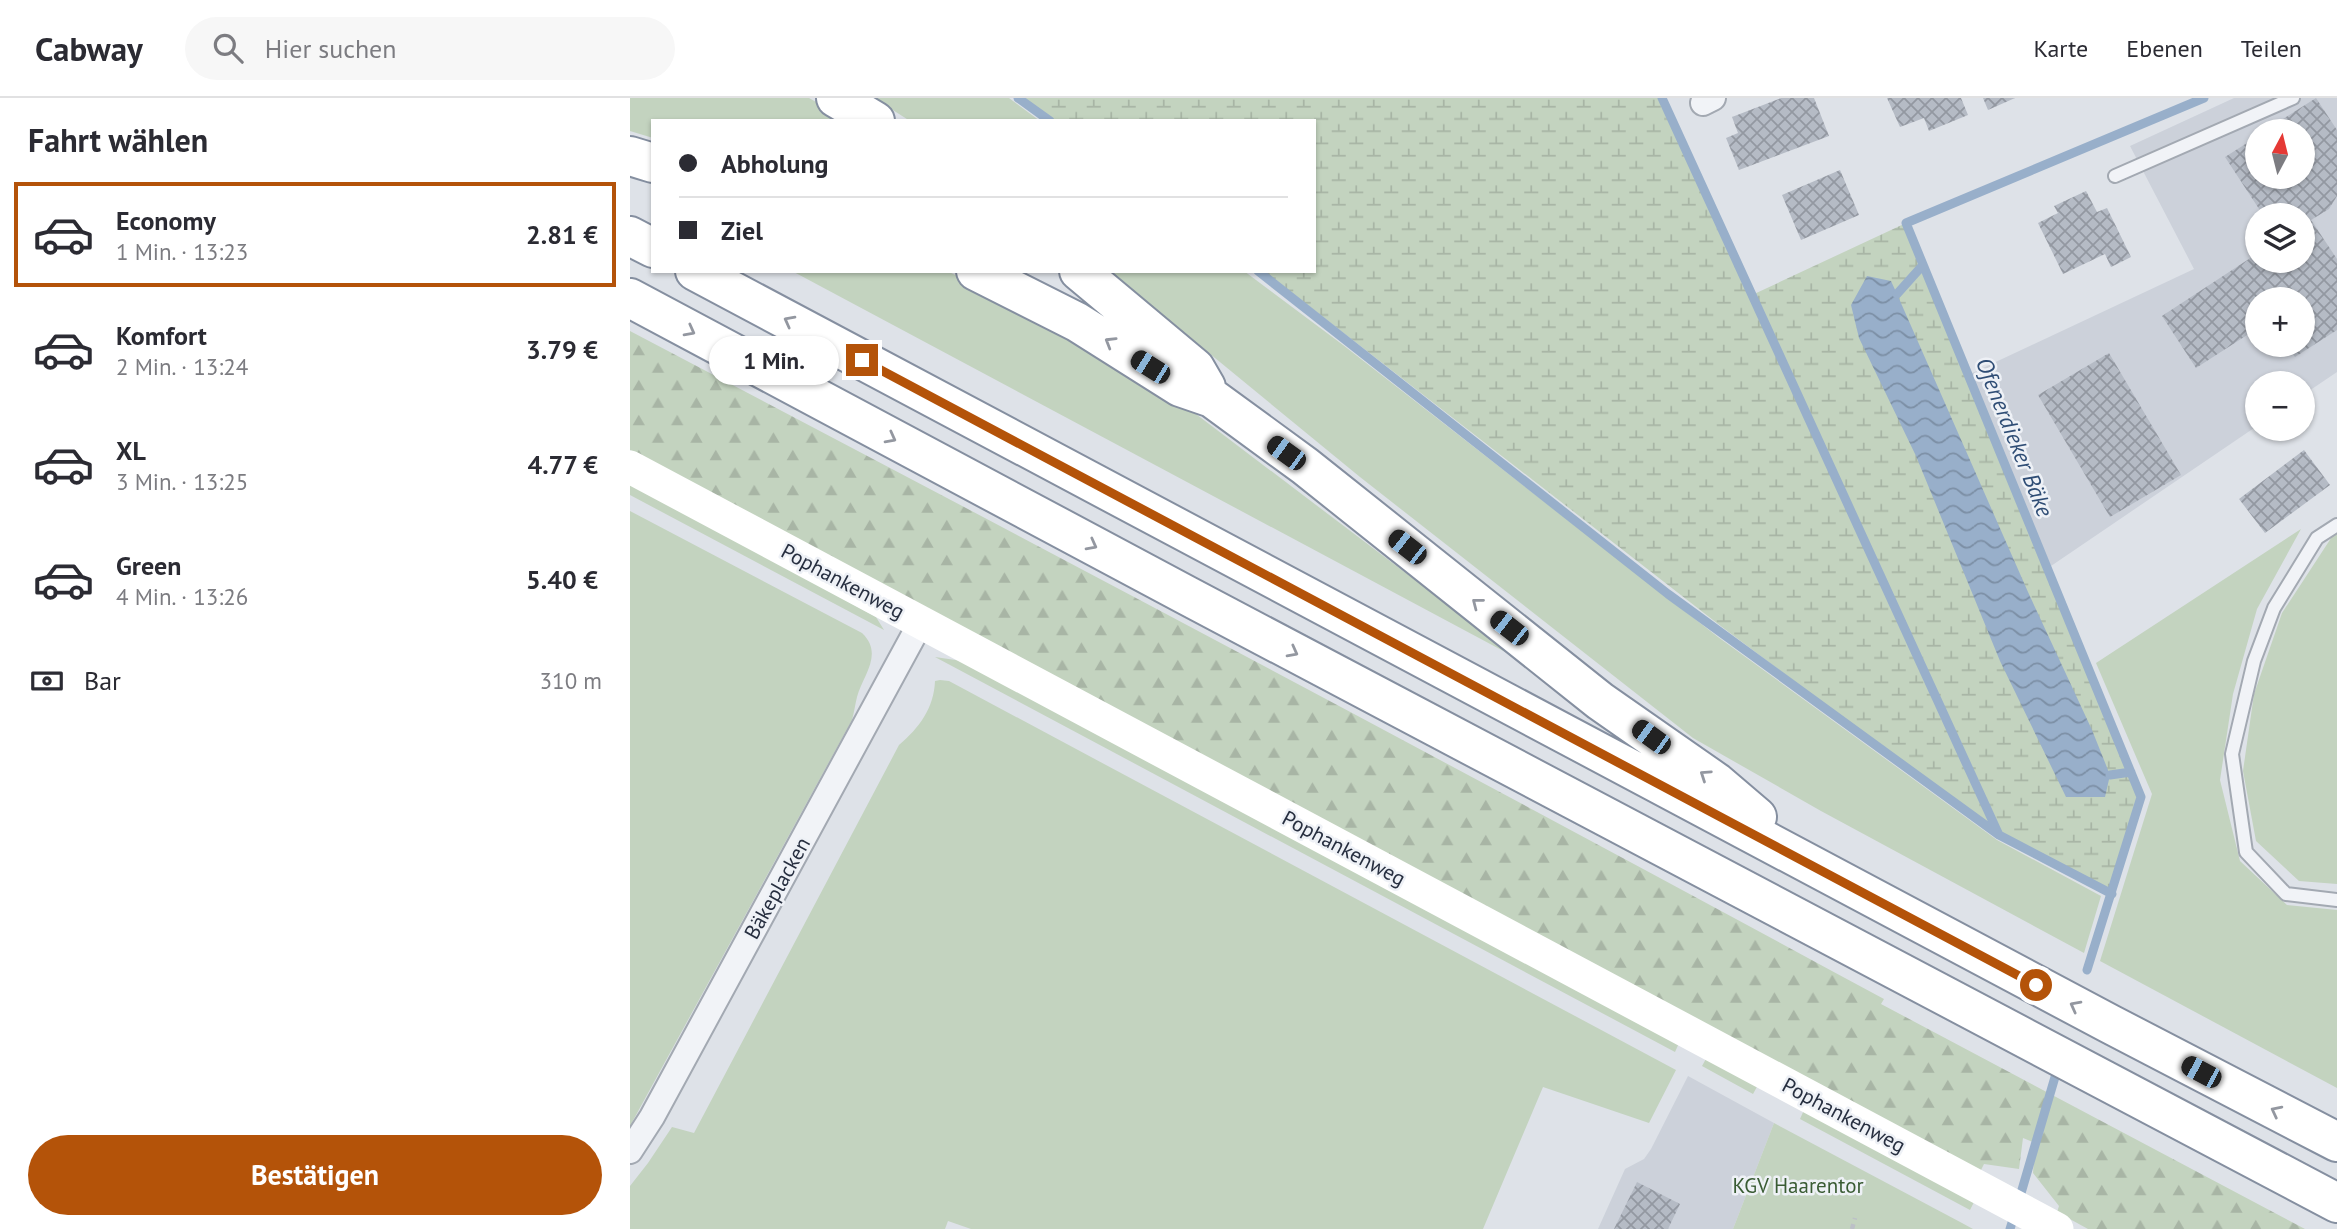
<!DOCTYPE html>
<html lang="de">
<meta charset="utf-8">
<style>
body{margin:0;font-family:"PT Sans",sans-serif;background:#f7f7f7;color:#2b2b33;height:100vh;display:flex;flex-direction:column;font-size:26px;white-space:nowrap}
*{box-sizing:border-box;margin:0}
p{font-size:23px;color:#7c7c81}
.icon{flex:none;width:38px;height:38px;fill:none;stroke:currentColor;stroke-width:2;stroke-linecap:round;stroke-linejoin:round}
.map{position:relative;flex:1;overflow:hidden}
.details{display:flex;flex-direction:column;background:#fff;width:630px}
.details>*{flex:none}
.top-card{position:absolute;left:21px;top:21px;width:665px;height:154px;border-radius:0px;box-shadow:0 2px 5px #0004;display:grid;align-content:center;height:154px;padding:0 28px;background:#fff}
.needle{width:46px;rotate:7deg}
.controls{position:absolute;left:1615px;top:21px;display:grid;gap:14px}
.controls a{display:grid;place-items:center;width:70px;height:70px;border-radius:50%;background:#fff;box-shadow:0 2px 5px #0004;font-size:35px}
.end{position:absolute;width:32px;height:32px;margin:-16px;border:9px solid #b45309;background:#fff;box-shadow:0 0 0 4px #fff}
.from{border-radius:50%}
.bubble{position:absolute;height:49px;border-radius:24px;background:#fff;box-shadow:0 2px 5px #0004;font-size:23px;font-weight:600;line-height:49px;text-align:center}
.car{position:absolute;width:21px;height:42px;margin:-21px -10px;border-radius:9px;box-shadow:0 0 5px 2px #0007;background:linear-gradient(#222 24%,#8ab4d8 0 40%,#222 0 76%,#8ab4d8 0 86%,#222 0)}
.top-card b{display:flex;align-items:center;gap:24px;height:66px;font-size:26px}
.top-card b+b{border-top:2px solid #e1e1e2}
.top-card i{width:18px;height:18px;background:#2b2b33}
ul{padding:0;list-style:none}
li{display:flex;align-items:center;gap:21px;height:105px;margin:0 14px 10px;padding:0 14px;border:4px solid transparent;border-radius:0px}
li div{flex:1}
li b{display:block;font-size:26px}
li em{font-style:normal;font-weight:600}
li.active{border-color:#b45309}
li>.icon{width:63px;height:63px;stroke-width:1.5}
h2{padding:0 28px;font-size:32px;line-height:84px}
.pay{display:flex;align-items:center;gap:18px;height:77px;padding:0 28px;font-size:26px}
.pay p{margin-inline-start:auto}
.cta{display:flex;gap:14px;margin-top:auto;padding:14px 28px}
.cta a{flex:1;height:80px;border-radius:42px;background:#b45309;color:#fff;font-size:28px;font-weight:600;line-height:80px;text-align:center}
header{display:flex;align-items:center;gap:42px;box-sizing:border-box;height:98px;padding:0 35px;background:#fff;border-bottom:2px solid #e1e1e2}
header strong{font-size:33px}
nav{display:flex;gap:38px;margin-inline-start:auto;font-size:24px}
.search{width:490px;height:63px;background:#f7f7f7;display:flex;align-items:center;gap:18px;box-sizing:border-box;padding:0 24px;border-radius:38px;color:#7c7c81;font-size:26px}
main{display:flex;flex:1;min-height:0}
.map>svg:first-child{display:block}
.built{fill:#ccd1da;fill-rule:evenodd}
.green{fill:#c3d3bf}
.forest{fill:url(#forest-firs)}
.wetland{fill:url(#wetland-marsh)}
.water{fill:url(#water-waves)}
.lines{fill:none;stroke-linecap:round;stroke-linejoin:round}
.stream{stroke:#98afca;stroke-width:9}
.building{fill:url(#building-cross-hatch)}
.lane-casing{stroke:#a3a9b2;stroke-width:16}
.street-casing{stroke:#a3a9b2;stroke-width:28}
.highway-casing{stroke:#858fa0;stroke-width:42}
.path{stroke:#bcc0c7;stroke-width:4.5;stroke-dasharray:5 5;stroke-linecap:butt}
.lane{stroke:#f1f3f7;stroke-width:12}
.street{stroke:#f1f3f7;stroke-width:24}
.secondary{stroke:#fff;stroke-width:33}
.highway{stroke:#fff;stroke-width:38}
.oneway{stroke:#9397a0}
.route{stroke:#b45309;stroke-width:9}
.labels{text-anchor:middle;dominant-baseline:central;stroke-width:5;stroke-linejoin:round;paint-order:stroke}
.street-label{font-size:21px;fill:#272f40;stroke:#eef1f6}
.park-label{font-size:21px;fill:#3a5c34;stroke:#eef1f6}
.water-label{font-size:23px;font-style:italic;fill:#2f4d75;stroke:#eef1f6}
</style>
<header>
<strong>Cabway</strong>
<div class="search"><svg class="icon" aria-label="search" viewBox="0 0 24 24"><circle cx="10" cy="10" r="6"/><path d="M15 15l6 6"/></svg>Hier suchen</div>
<nav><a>Karte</a><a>Ebenen</a><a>Teilen</a></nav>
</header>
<main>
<section class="details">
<h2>Fahrt wählen</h2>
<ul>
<li class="active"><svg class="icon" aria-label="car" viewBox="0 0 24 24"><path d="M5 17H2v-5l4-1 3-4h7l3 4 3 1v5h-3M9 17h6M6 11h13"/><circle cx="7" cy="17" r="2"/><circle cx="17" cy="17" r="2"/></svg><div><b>Economy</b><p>1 Min. · 13:23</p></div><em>2.81 €</em></li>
<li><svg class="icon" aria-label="car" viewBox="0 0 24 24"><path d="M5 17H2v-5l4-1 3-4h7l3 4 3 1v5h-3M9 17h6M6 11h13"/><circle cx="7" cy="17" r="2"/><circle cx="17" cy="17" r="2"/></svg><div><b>Komfort</b><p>2 Min. · 13:24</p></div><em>3.79 €</em></li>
<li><svg class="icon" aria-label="car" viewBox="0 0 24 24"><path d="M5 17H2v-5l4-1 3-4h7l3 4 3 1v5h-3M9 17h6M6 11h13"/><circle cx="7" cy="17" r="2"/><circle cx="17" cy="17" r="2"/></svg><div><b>XL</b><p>3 Min. · 13:25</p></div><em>4.77 €</em></li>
<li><svg class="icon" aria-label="car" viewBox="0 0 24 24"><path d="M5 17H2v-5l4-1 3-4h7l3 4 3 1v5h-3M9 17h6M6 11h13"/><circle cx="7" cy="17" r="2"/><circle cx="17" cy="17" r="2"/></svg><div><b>Green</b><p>4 Min. · 13:26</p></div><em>5.40 €</em></li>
</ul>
<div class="pay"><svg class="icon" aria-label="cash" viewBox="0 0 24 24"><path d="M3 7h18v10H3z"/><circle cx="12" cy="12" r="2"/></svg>Bar<p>310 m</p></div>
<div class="cta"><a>Bestätigen</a></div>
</section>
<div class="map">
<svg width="1707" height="1131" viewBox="0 0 1707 1131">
<defs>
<pattern id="forest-firs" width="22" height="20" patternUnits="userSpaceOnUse" patternTransform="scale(1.75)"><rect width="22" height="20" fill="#c3d3bf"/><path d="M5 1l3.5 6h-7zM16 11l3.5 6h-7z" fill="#a8b5a5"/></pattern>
<pattern id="wetland-marsh" width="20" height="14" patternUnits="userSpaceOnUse" patternTransform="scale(1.75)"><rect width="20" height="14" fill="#c3d3bf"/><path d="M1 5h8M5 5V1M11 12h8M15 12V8" fill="none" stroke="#a8b5a5"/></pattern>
<pattern id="water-waves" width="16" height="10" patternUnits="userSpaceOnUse" patternTransform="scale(1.75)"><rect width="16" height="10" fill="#98afca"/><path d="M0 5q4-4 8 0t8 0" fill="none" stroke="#7c8fa5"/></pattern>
<pattern id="building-cross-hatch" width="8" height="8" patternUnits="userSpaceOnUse" patternTransform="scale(1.75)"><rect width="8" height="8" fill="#b5bbc5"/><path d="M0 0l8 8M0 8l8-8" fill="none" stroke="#9398a1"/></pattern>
</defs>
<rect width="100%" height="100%" fill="#dee2e8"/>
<path class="built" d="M1604,0H1707V274L1673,297V285H1628L1627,328L1421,468L1338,277L1564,171L1500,48ZM1628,33H1673V79H1628ZM1628,117H1673V163H1628ZM1628,201H1673V247H1628Z
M1058,978L1144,1025L1103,1131H968L995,1071L1014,1061L1021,1051Z"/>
<path class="green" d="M0,0H179L220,23H23V40L0,33Z
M244,0H379L410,23H280Z
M162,173H317L418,222L525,285L892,563Z
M479,173H614L713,247L1088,539L1367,742L1471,798L1454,855L1191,713L1063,640L730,379Z
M0,384L246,519L254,532L0,397Z
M0,413L232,535C254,556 233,577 227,599C225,607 224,615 222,622L0,1028Z
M1671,431L1627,511L1603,596L1590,682L1610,763L1657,807L1707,812V990L1470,863L1522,696L1466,565Z
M1707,431V786L1669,783L1626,743L1613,673L1624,596L1652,515Z
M305,559L332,563L1049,945L1045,954Z
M310,582L319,583L1046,972L1019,1025L913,989L853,1131H341L318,1123L315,1131H0V1088L18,1065L42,1029L64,1035L269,647C289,630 304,610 305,583Z
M1077,959L1128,987L1123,996L1072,968Z
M1174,1012L1345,1102L1340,1112L1170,1021Z
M1144,1025L1332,1125L1343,1131H1103Z"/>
<path class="forest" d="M0,233C419,453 837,675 1254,901L1251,906L1675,1131H1458L1427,1114L1429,1108L1403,1075L1405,1045L1393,1040L1389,1071L1354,1066L1350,1074L0,352Z"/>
<path class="wetland" d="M394,0H1032L1122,197L1276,125L1511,699L1482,796L1369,737L1092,529L634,173H684V23H426Z"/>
<path class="water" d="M1237,178L1261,183L1267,196L1398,494L1462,632L1480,677L1475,699H1436L1370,563L1286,358L1229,240L1221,207Z"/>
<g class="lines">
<path class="stream" d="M388,0L420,23
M1032,0L1369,737
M628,173L1038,496L1369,737L1482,796
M1267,196L1293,167
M1480,677L1501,674
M1457,872L1511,699L1276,125L1574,0
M1389,1102L1425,979
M1380,1131L1385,1115"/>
</g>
<path class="building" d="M1151,0H1184L1199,38L1109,72L1096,40L1108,35L1102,19Z
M1257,0H1331L1338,17L1299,33L1294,20L1270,29Z
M1353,0H1385L1358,12Z
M1686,0L1707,32V98L1699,111L1681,122L1707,161V232L1665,259L1656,247H1673V201H1628V230L1566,270L1532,218L1628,155V163H1673V117H1633L1595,59L1628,38V79H1673V33H1634Z
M1210,72L1229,117L1171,142L1152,97Z
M1456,93L1467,114L1477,110L1501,159L1481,169L1475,156L1433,176L1408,125L1428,115L1424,108Z
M1479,255L1551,377L1480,419L1408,297Z
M1674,352L1700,387L1635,435L1609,401Z
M1007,1084L1050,1106L1038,1131H984Z"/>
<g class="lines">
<defs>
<path id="lane" d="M1485,78L1663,0
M1707,427L1687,440L1644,510L1624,563L1602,656L1616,754L1656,796L1707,802"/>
<path id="street" d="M1073,5L1083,0
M0,1053L22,1019L291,524"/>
<path id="highway" d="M206,0L245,23
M0,58L23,65
M0,138L23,150
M65,173L1480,926L1707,1044
M346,173L447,224L550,289L582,300L675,368L970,603L1086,684L1127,719
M449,173L565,270L576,289
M0,200L556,497L1707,1105"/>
</defs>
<use href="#lane" class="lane-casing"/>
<use href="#street" class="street-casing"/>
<use href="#highway" class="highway-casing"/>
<path class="path" d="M1222,1131L1225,1120"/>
<use href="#lane" class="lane"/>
<use href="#street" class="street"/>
<path class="secondary" d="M0,369L1427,1131"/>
<use href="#highway" class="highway"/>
</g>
<defs><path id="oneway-chevron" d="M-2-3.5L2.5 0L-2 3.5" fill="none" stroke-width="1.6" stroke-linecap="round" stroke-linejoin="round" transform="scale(1.75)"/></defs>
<g class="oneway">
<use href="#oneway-chevron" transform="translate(159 223) rotate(-152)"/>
<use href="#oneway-chevron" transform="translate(60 233) rotate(28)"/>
<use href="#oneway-chevron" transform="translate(480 244) rotate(-149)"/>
<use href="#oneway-chevron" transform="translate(261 340) rotate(28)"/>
<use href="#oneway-chevron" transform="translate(462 447) rotate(28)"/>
<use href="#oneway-chevron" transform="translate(847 505) rotate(-142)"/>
<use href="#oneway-chevron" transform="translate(663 554) rotate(28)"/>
<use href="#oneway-chevron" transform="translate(1075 677) rotate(-146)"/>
<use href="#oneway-chevron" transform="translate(1445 908) rotate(-152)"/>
<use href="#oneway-chevron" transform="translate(1646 1013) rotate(-153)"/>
</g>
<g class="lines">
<path class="route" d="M232,262L1406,887"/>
</g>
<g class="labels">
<g class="street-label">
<text transform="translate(213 483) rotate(28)">Pophankenweg</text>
<text transform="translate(714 750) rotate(28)">Pophankenweg</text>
<text transform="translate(147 790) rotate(-61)">Bäkeplacken</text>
<text transform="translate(1214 1017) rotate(28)">Pophankenweg</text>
</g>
<g class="park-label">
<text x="1168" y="1087">KGV Haarentor</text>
</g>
<g class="water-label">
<text transform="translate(1385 339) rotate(68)">Ofenerdieker Bäke</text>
</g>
</g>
</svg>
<div class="controls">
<a><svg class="needle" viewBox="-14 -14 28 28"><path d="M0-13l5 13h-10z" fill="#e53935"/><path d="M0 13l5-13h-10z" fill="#7c7c81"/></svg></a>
<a><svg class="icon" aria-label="layers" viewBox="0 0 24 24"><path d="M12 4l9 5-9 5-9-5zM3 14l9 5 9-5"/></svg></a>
<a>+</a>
<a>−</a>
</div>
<i class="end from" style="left:1406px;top:887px"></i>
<i class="end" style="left:232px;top:262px"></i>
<div class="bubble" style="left:79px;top:238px;width:130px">1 Min.</div>
<i class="car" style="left:520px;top:269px;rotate:302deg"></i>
<i class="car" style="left:656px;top:355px;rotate:306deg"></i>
<i class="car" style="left:777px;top:449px;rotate:308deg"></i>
<i class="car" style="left:879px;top:530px;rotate:308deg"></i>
<i class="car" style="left:1021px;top:639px;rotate:306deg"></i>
<i class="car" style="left:1571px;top:974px;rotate:298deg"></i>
<div class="top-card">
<b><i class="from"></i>Abholung</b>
<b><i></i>Ziel</b>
</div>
</div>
</main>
